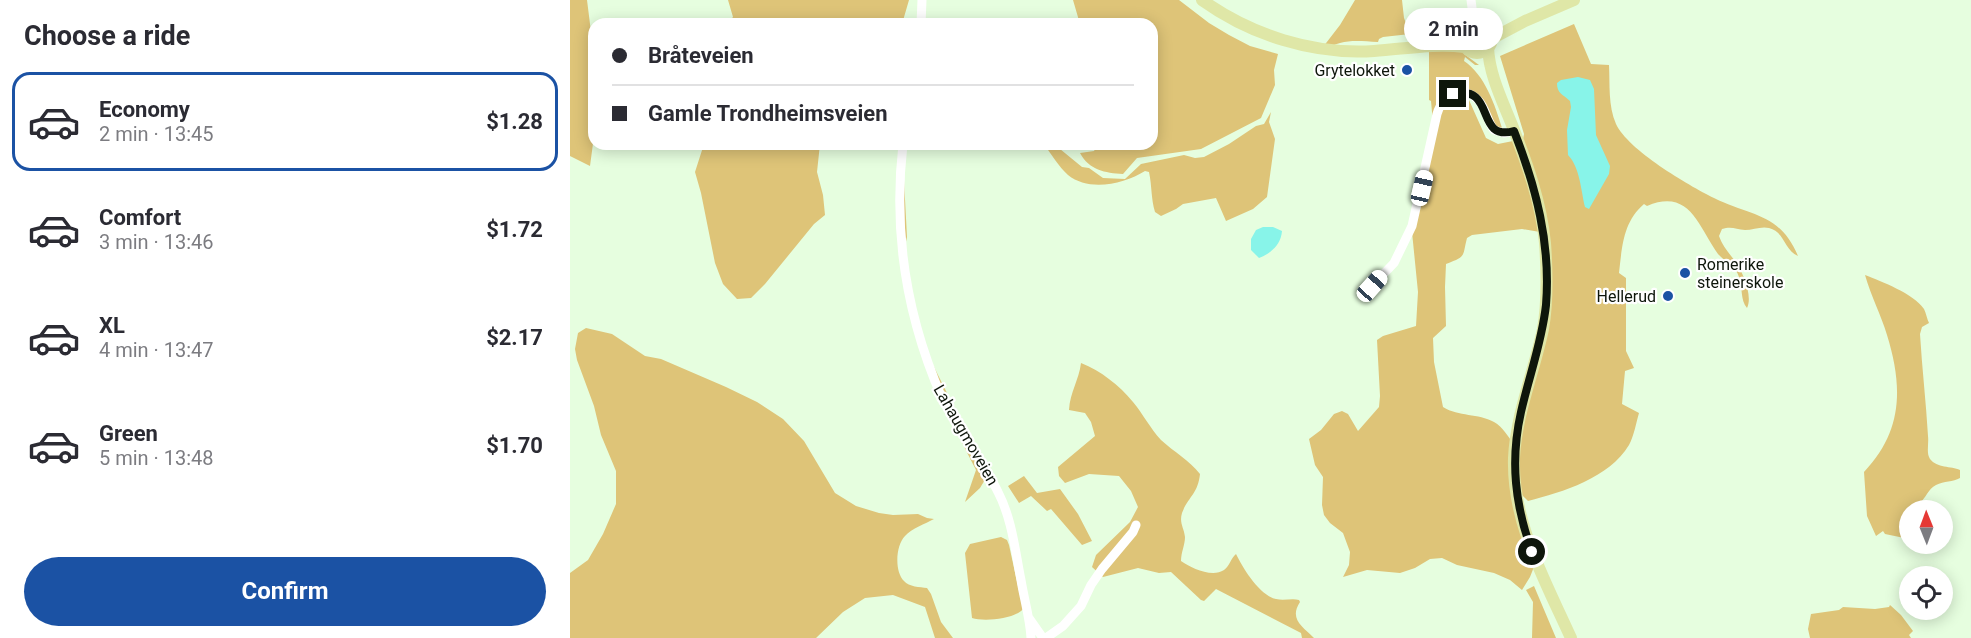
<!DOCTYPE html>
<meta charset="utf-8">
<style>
body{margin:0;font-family:Roboto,sans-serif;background:#f2f2f3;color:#2b2b33;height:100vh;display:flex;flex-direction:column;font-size:22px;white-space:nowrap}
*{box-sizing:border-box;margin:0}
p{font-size:20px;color:#7c7c81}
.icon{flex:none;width:33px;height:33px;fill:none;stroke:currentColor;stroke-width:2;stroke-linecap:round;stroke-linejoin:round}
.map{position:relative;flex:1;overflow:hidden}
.sheet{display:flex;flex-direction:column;background:#fff;width:570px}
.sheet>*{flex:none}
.banner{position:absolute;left:18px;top:18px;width:570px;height:132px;border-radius:18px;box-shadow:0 3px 15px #0003;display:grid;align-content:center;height:132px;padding:0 24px;background:#fff}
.needle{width:39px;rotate:359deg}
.controls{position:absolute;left:1329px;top:500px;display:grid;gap:12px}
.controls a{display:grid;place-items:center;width:54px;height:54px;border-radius:50%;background:#fff;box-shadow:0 3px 15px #0003;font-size:30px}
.end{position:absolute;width:27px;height:27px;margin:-14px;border:8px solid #0e160b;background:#fff;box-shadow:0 0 0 3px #fff}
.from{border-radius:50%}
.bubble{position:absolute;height:42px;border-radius:21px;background:#fff;box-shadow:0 3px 15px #0003;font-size:20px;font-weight:700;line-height:42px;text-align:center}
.car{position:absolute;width:18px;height:36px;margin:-18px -9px;border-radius:8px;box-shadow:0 0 4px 2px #0007;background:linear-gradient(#fff 24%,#345 0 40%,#fff 0 76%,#345 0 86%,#fff 0)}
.banner b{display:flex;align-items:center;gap:21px;height:57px;font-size:22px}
.banner b+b{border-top:2px solid #e1e1e2}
.banner i{width:15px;height:15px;background:#2b2b33}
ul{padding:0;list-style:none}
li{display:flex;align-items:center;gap:18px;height:99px;margin:0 12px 9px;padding:0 12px;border:3px solid transparent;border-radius:18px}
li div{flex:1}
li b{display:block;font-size:22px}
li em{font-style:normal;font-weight:700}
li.on{border-color:#1b52a4}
li>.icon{width:54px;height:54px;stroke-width:1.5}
h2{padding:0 24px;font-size:27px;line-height:72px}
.primary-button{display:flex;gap:12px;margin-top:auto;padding:12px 24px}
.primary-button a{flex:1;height:69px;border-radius:36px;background:#1b52a4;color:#fff;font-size:24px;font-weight:700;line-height:69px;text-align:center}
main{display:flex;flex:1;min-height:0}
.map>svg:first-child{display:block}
.green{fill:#dec478;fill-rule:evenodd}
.water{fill:#88f4e9}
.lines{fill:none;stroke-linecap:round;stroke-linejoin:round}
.minor{stroke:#fff;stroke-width:9}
.major{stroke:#dfe7a7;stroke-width:12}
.route{stroke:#0e160b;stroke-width:8}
.poi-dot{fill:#1b52a4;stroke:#fff;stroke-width:2}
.labels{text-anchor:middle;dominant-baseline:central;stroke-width:4.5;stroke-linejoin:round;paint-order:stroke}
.poi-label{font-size:16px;fill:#0e160b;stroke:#fff;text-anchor:end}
.street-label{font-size:16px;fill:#0e160b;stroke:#fff}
</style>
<main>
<section class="sheet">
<h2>Choose a ride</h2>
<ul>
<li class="on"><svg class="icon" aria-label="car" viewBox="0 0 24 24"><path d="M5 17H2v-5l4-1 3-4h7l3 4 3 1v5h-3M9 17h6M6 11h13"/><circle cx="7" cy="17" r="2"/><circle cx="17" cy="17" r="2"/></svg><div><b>Economy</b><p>2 min · 13:45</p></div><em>$1.28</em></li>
<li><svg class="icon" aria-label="car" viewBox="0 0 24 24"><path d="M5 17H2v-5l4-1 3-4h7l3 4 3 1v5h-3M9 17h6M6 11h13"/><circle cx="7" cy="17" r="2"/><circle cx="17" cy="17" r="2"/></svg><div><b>Comfort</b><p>3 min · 13:46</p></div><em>$1.72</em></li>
<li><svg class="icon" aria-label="car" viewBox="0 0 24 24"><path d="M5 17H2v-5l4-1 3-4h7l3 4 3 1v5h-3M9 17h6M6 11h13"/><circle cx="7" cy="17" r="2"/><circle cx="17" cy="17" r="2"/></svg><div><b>XL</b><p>4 min · 13:47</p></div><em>$2.17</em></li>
<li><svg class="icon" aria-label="car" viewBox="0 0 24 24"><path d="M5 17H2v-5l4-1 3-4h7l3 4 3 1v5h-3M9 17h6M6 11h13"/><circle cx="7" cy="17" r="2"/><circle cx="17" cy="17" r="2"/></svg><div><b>Green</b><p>5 min · 13:48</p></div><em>$1.70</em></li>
</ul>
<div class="primary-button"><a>Confirm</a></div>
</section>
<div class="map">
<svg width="1401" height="638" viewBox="0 0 1401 638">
<rect width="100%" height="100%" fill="#e6fedf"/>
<path class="green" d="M0,0H17L24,56V136L20,166L0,156Z
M158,0H339L332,24H157L163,17Z
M503,0H609L639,23L659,35L680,46L708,54L704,70L705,85L691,118L631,149L567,158L553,174C535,173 519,170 510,153L524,151L528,144H582V24H510Z
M785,0H832L834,18L840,34L813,37L809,39L808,42C787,41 772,38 753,51V47L770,25Z
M1004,24L1021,64L1039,65C1040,84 1038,106 1046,124C1058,150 1118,185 1144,198C1182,217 1209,212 1228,256C1214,250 1215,232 1199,228C1191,226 1183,230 1175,230C1166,229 1161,226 1152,229L1149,236C1153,247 1159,253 1165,261C1173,272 1183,296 1177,308C1170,300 1173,288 1169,277C1166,266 1155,262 1148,254C1128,226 1120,188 1077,206L1074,204C1053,222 1052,247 1049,273L1056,278V351L1064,368L1055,371L1052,404L1069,413C1066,423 1064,436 1059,445C1039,478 993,492 958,501L951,494L952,506L969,554L960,577L952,590L940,580L924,573L887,565L872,558L860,559L845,568L830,573L797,570L773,577L779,565L780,552L773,533L760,523L754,515L752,505L753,477L745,465L739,439L751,430L764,414L772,411L778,414L788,431L809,407L810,396L807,340L813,336L846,326L848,292L842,232L863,123L861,101L859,100V47L895,44L894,54L909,65H905L895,57L894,61C915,75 925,105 932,128H927L917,110L892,91V98L899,100L916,138L928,144L953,139L954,134L930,56ZM952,229L970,232L974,326L956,415L944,444C938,437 933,427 924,422C908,413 889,417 873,407L864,362L863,338L876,326L875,287L876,264C897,256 892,257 897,238L902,235Z
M701,112L699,122L705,139L697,197L683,209L656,221L646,198L613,204L606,209L591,216L585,212C581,199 582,186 579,172L575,171C554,184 519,192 498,175C489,167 481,154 474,144H485V147L490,149L512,167L519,168L533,178L555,179L571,164L614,155L625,158L634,157L659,144L686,126L694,124Z
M134,144H250L247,172L253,195L255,215L244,224L195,284L181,298L167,299L153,284L145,263L131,193L125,172Z
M334,180L337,237L334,251L337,278L339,293L355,349L381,401L404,456L414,470L419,473L410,488L395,502L406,470C384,427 361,382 347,336C332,287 330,232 330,181Z
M1295,275C1312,282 1343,293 1354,309C1356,313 1357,319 1359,323L1352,327L1350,334C1352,368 1356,402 1358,436C1359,444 1356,453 1360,459C1367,468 1381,466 1390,470V478C1383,482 1374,481 1366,485C1358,489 1356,498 1349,504C1345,507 1341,508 1338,513L1339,539L1315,534L1313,531L1306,536L1297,516L1294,472C1333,431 1333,387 1317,335C1311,315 1301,296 1295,275Z
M16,328L42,334L75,356L91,359L156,387L187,402L213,419L234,441L265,493L286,506L309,513L323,515L348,514L357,518L364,519C355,524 342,528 335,536C326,545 324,571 334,581C339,587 350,587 357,588L361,594L371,622L383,638H365L355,607L323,595L295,598L273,612L246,638H0V573L18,560L33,534L46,504V471L31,435L24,406L7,360L5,349L8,333Z
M511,363C531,371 549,385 563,402C573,414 580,428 591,440C604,452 619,460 630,474C628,494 618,497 612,513C609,523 614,528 615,537C615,545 611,552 611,561C621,568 642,578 654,570C659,567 661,558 666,554C673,568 689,595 706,599C714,601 722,598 729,600L730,602C719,619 732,626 744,638H732L731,633L646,589L634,601L631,600L601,572L589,573L568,568L533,577L522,567L526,555L560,522L568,507L561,491L549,476L519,474L495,483L489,476L488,467L525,436L521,422L515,413L499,410C500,392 509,380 511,363Z
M454,476L467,493L490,489L508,514L522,541L512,545L481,509L477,511L461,496L449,503L438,486Z
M431,537L437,540L439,545L453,609C445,619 414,622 402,618L395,553L400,544Z
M964,586L986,638H962L963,602L956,590Z
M1320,605L1331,615L1343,631L1339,635L1341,638H1240L1238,629L1241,614L1269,610L1273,607L1305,609L1319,607Z"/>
<path class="water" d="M1008,77L1020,80L1024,89L1026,135L1040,166L1039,174L1019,209L1015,207C1011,191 1010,167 998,155L997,130L1001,107L1000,101C993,94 987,94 987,83L991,80Z
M693,227H703L712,231C711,245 700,254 689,258L681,250V239L686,230Z"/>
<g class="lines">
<path class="minor" d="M901,0L904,23
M351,24L352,0
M333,144C323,231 337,318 372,398C388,431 412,459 428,492C442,519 445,550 451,580C454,599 460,618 461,638
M802,286L824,263L842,226L867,114C872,96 893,84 908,100C916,108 917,121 924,130L934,133L944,131
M459,618L473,638
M476,638L493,626L511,606L521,585L532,569L563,532L566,525"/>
<path class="major" d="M632,0C681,35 743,55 804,51C835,49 864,43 895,47
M892 38a15 15 0 1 1 30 0a15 15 0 1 1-30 0Z
M921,39L955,21L1004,0
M918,47C919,74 932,100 942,125C957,163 971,202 975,243C977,271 978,301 973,329C964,372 946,414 944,458C942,523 975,580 1001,638"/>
</g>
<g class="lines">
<path class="route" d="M883,94C927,84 904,142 944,131C966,187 981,244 976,305C972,342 959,376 951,412C940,461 945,505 962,552"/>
</g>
<g class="poi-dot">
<circle cx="837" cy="70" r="6"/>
<circle cx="1115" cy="273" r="6"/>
<circle cx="1098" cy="296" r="6"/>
</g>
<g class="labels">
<g class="poi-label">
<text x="825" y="70">Grytelokket</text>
<text x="1127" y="264" text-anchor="start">Romerike<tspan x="1127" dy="18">steinerskole</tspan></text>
<text x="1086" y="296">Hellerud</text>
</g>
<g class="street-label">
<text transform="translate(396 435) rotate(60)">Lahaugmoveien</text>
</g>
</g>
</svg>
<div class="controls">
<a><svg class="needle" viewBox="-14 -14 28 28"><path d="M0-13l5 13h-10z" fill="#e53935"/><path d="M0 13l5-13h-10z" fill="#7c7c81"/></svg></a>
<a><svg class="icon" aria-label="locate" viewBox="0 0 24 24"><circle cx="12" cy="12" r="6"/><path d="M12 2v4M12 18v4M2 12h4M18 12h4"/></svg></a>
</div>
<i class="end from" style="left:962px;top:552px"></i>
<i class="end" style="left:883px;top:94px"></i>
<div class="bubble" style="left:834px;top:8px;width:99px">2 min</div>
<i class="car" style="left:852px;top:188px;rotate:13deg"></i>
<i class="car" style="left:802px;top:286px;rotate:42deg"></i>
<div class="banner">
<b><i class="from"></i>Bråteveien</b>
<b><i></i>Gamle Trondheimsveien</b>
</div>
</div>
</main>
